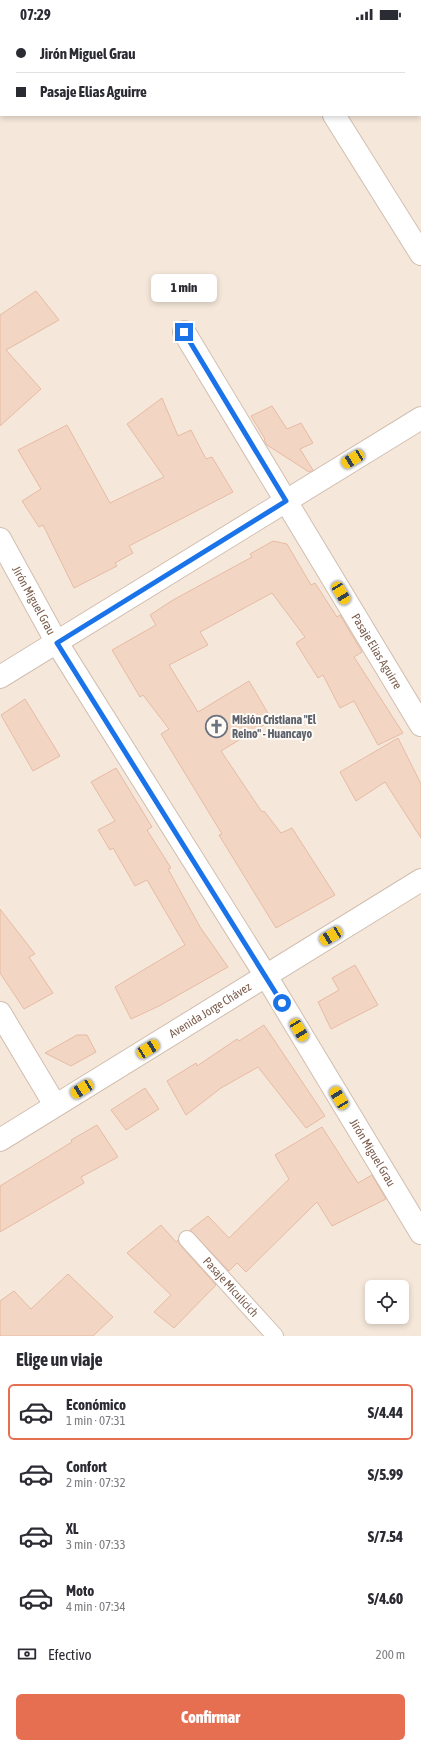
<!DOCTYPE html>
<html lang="es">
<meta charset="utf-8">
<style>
body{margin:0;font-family:"Asap Condensed",sans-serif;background:#f2f2f3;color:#2b2b33;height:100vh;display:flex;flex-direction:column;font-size:15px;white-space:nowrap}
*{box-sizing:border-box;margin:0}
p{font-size:13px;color:#7c7c81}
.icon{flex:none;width:22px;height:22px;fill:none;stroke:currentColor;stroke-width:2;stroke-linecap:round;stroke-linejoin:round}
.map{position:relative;height:1308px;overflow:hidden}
.sheet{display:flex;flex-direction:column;background:#fff;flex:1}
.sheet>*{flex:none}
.banner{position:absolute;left:0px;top:0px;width:421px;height:88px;box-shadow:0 2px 6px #0003;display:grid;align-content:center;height:88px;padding:0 16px;background:#fff}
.buttons{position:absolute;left:365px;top:1252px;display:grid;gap:8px}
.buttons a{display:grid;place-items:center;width:44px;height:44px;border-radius:6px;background:#fff;box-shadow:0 2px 6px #0003;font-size:20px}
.end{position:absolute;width:18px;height:18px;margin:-9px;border:5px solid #1a73e8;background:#fff;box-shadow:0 0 0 2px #fff}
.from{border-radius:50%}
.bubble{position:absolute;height:28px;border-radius:6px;background:#fff;box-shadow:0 2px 6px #0003;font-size:13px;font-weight:800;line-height:28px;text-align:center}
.car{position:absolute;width:12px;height:24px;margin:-12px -6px;border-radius:5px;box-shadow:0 0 3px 1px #0007;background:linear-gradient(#f5c518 24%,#345 0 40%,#f5c518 0 76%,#345 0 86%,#f5c518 0)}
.banner b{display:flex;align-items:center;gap:14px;height:38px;font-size:15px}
.banner b+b{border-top:1px solid #e1e1e2}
.banner i{width:10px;height:10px;background:#2b2b33}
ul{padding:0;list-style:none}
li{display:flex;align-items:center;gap:12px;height:56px;margin:0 8px 6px;padding:0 8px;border:2px solid transparent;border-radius:6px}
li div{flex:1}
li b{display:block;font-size:15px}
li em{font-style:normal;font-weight:800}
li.selected{border-color:#e76f51}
li>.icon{width:36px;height:36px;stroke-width:1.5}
h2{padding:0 16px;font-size:18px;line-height:48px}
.pay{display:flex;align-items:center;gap:10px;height:44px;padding:0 16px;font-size:15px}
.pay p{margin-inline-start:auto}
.button{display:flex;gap:8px;margin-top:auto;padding:8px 16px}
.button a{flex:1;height:46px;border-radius:6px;background:#e76f51;color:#fff;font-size:16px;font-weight:800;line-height:46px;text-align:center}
.status{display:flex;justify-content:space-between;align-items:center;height:28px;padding:0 20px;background:#fff;direction:ltr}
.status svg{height:11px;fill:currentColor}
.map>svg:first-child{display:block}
.residential{fill:#f5e8da;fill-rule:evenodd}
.building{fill:#f3d5c3;stroke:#e6bba3}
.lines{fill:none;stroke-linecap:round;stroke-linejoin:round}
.service-casing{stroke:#d1beb0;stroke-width:18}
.minor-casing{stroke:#d1beb0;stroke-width:24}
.service{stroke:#fff;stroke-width:16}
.minor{stroke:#fff;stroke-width:22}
.route{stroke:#1a73e8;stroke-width:5}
.labels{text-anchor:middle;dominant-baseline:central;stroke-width:4;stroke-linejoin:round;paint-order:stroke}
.street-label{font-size:12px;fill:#7a5c4d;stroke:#fffaf3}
.worship-label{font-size:12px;font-weight:bold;fill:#5b616d;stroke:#fffaf3;text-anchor:start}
</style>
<div class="status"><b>07:29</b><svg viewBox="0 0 49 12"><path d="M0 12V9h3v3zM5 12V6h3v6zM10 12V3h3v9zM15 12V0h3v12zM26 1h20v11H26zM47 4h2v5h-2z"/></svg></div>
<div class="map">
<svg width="421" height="1308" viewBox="0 0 421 1308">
<rect width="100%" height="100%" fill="#fdf6ec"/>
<path class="residential" d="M0,0H421V1308H0ZM1,1H420V87H1ZM372,1259H402V1289H372Z"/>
<path class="building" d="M36,263L59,292L6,322L41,361L0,398V287Z
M162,370L178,408L191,402L206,431L212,429L233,464L129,518L133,525L115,535L117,538L74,560L43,497L39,499L22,473L41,461L18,422L67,397L110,475L164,449L127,396Z
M272,378L287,401L301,395L313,415L300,421L313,442L309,444L267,417L264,412L265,411L251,388Z
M273,513L287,516L311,557L315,555L337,589L340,587L362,624L354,629L403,705L378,717L354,673L340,680L323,647L318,650L296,615L305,609L272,565L200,604L208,617L169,637L198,684L249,653L272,692L221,723L262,784L264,783L281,805L292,800L335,867L276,900L219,807L222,806L161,706L169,701L143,667L140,669L112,622L156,597L150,587L173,572L252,529L250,526Z
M25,671L60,728L33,743L1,687Z
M398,710L421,756V810L385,754L356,773L340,744Z
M116,740L152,799L147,802L171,840L168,841L200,899L228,939L159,978L131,991L115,959L185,917L147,852L135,858L113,820L110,822L98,802L115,793L91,754Z
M0,881L35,926L29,929L53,965L24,981L0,945Z
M355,937L378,977L331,1001L318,974L339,962L332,950Z
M264,997L325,1088L306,1100L258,1039L221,1060L186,1087L167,1053L196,1035L197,1038L237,1011L239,1013Z
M77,1007H87L96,1024L71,1038L45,1025Z
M145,1060L159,1081L126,1102L111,1082Z
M97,1097L118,1129L81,1149L84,1155L0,1204V1158L72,1114L71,1112Z
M322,1099L358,1155L372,1147L386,1171L332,1198L317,1174L246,1244L237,1235L229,1243L190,1202L208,1188L229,1210L289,1151L275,1127Z
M161,1197L176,1214L178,1212L180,1217L216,1257L174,1300L154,1284L171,1267L127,1225Z
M68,1246L113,1289L93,1308H0V1273L14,1263L31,1281Z"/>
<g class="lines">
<defs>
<g id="service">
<path id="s1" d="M187,1211L275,1308"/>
</g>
<g id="minor">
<path d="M61,1L62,0"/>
<path d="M340,1L342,0"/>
<path d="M0,48L1,47"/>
<path d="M334,87L421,226"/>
<path id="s2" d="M184,304L421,697"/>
<path id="s3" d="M0,511L57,615L266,948L421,1205"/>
<path d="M0,649L421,390"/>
<path d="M0,985L55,1077"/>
<path id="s4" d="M0,1112L421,852"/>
</g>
</defs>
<use href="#service" class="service-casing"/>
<use href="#minor" class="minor-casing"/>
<use href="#service" class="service"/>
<use href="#minor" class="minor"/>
</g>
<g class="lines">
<path class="route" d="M184,304L286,473L57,615L282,975"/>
</g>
<defs>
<symbol id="church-ring" viewBox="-11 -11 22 22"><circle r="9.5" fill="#fffaf3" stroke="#6b7280" stroke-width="1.5"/><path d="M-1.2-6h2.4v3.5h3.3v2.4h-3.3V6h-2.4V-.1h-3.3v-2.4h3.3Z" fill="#6b7280"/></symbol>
</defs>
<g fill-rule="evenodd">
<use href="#church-ring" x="204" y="686" width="25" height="25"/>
</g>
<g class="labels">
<g class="street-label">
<text stroke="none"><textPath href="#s3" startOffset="70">Jirón Miguel Grau</textPath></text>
<text stroke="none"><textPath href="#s2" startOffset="373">Pasaje Elias Aguirre</textPath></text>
<text stroke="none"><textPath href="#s4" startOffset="247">Avenida Jorge Chávez</textPath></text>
<text stroke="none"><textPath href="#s3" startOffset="718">Jirón Miguel Grau</textPath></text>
<text stroke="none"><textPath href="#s1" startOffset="65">Pasaje Miculicich</textPath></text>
</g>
<g class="worship-label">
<text x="232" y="692">Misión Cristiana "El<tspan x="232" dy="14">Reino" - Huancayo</tspan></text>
</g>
</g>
</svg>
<div class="buttons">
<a><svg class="icon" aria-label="locate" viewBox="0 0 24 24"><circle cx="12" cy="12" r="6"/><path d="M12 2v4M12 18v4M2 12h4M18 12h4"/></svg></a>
</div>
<i class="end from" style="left:282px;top:975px"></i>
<i class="end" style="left:184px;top:304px"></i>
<div class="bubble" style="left:151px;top:246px;width:66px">1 min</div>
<i class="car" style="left:353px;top:431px;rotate:239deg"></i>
<i class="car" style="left:341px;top:565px;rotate:149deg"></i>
<i class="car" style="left:331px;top:908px;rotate:239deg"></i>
<i class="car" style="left:299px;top:1002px;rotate:149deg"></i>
<i class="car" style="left:148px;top:1021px;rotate:58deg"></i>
<i class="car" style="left:82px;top:1061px;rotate:238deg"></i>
<i class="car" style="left:339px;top:1070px;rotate:329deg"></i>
<div class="banner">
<b><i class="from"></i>Jirón Miguel Grau</b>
<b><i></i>Pasaje Elias Aguirre</b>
</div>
</div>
<section class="sheet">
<h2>Elige un viaje</h2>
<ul>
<li class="selected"><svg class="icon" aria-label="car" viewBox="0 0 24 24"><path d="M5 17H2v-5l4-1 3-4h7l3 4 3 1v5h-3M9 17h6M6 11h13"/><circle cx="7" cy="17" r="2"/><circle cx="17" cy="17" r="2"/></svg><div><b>Económico</b><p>1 min · 07:31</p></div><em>S/4.44</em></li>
<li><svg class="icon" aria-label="car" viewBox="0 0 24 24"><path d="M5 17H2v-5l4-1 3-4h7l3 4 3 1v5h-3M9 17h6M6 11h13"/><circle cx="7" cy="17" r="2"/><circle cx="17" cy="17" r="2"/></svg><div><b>Confort</b><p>2 min · 07:32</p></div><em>S/5.99</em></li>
<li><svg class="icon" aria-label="car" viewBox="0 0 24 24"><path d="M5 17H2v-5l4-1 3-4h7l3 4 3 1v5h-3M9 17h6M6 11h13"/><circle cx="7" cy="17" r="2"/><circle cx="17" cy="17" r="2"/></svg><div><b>XL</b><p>3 min · 07:33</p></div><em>S/7.54</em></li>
<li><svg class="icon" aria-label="car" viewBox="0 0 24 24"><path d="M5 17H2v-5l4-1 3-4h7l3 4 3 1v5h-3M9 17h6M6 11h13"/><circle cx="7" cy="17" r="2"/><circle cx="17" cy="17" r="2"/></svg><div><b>Moto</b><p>4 min · 07:34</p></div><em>S/4.60</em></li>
</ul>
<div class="pay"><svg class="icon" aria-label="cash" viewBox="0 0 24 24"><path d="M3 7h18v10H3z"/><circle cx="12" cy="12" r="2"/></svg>Efectivo<p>200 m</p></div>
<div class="button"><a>Confirmar</a></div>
</section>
